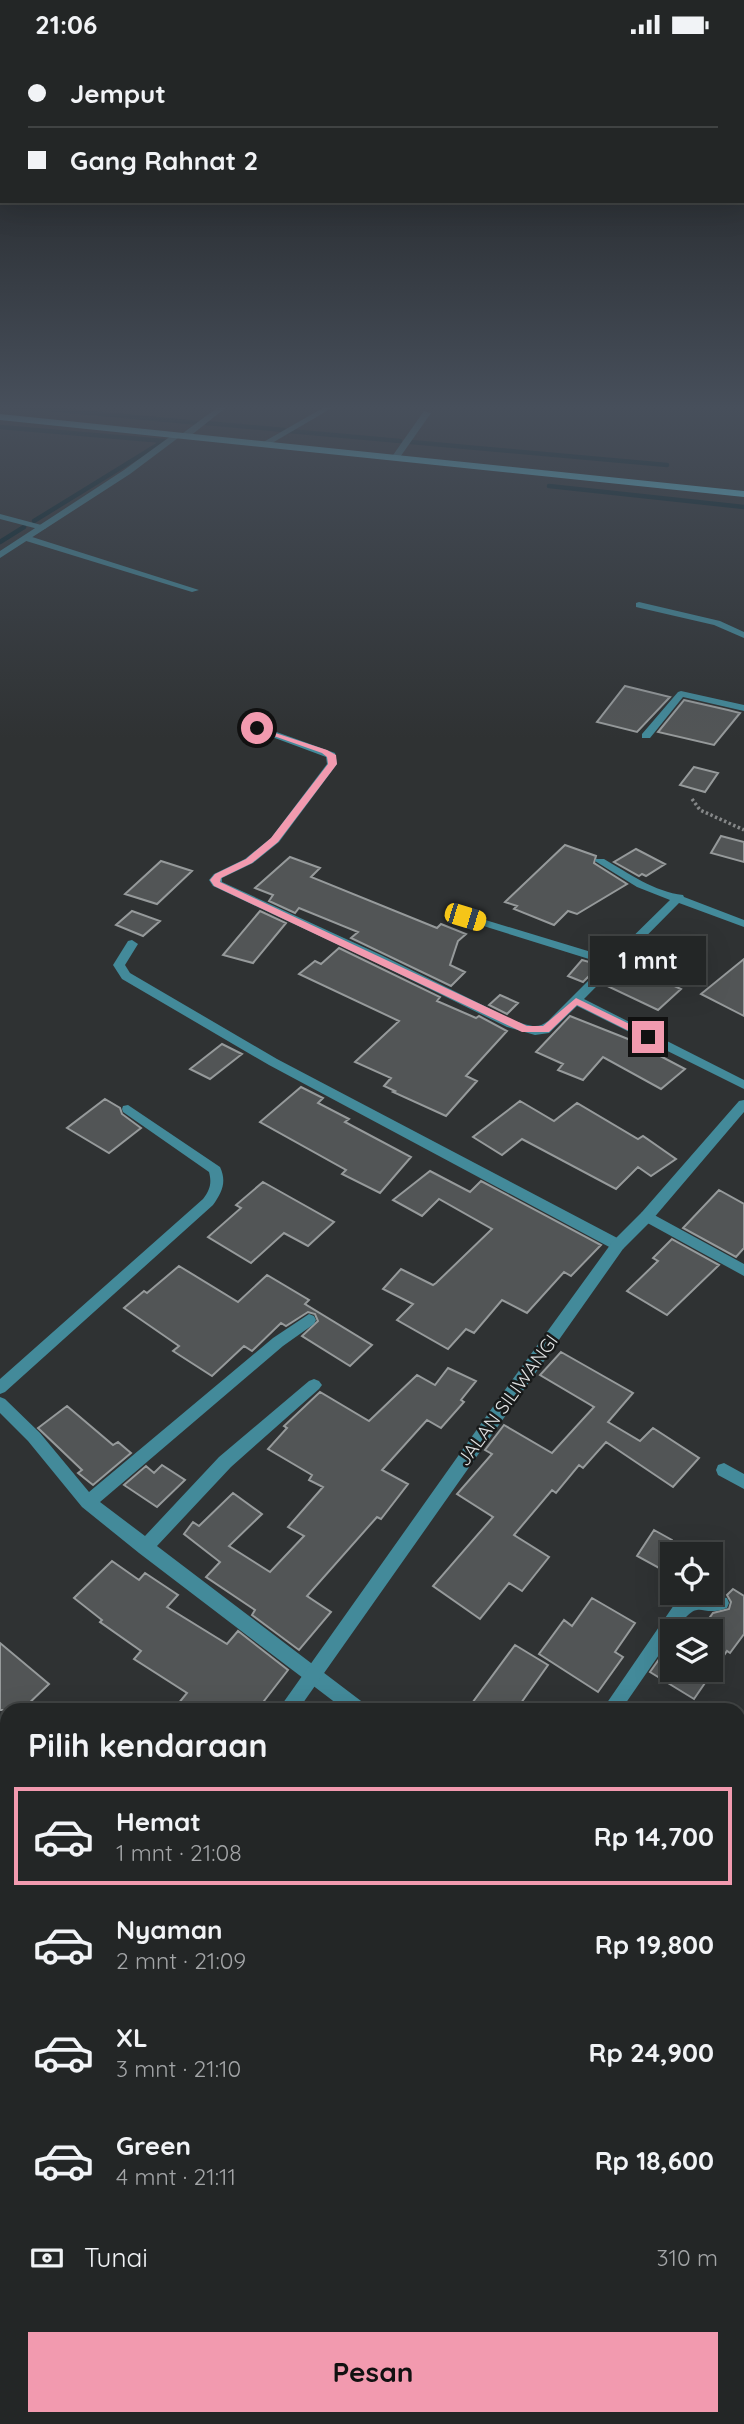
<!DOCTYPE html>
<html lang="id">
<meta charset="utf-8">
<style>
body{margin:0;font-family:Quicksand,sans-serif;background:#2b2e2e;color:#f1f3f6;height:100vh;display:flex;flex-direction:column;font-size:26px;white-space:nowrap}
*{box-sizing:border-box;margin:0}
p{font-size:23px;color:#a3a5a7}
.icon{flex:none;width:38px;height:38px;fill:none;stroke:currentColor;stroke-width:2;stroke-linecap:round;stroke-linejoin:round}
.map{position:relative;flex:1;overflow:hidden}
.side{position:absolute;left:0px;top:1654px;width:746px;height:723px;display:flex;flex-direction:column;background:#232626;border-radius:21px 21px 0 0;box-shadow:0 7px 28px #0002,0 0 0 2px #404343}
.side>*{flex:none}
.hud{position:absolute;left:0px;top:0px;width:746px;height:154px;box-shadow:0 7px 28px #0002,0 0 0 2px #404343;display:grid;align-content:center;height:154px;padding:0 28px;background:#232626}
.controls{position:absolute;left:660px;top:1493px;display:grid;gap:14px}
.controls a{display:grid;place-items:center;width:63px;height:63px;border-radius:0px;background:#232626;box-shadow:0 7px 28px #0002,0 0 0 2px #404343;font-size:35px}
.end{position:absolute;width:32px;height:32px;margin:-16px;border:9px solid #f29aaf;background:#111;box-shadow:0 0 0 4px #111}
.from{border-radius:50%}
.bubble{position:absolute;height:49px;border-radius:0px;background:#232626;box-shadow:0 7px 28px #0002,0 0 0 2px #404343;font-size:23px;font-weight:700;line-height:49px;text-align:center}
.car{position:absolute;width:21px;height:42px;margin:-21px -10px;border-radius:9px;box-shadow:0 0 5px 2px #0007;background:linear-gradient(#f5c518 24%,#345 0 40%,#f5c518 0 76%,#345 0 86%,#f5c518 0)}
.hud b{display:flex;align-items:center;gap:24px;height:66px;font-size:26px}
.hud b+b{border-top:2px solid #404343}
.hud i{width:18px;height:18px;background:#f1f3f6}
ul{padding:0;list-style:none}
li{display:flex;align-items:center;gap:21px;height:98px;margin:0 14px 10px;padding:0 14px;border:4px solid transparent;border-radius:0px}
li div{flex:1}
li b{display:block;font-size:26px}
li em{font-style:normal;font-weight:700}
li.selected{border-color:#f29aaf}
li>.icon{width:63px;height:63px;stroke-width:1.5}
h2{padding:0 28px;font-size:32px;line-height:84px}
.pay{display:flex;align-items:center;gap:18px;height:77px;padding:0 28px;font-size:26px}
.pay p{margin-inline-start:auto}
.primary-button{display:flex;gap:14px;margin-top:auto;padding:14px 28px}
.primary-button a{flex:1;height:80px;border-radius:0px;background:#f29aaf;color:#111;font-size:28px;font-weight:700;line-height:80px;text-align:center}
.status{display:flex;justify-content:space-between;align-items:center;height:49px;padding:0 35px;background:#232626;direction:ltr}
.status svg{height:19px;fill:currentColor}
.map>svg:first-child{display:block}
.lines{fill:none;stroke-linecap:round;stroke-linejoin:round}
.stream{stroke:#002128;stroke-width:4.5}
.building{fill:#525556;stroke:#969a9b;stroke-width:2}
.path{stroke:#858788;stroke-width:3.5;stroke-dasharray:2.5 2.5;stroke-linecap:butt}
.service{fill:#438a9a;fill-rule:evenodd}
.minor{fill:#438a9a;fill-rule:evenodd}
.tertiary{fill:#438a9a;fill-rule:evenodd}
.primary{fill:#67def8;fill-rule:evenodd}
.route{fill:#f29aaf}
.labels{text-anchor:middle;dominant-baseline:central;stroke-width:5;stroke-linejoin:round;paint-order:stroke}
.street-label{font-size:19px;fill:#e0e2e3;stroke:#181a1a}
</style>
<div class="status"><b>21:06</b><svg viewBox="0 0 49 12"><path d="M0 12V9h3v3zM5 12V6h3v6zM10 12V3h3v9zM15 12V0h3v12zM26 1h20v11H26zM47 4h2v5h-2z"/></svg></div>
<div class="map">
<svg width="744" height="2375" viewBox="0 0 744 2375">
<rect width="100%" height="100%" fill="#2f3233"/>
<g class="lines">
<path class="stream" d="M4,356L200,374
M206,374L284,381
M0,378L164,392L34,472
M289,382L400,392
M411,393L667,416
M549,437L744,458
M0,493L24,478"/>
</g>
<path class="building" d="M625,637L670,648L637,683L597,673Z
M684,651L728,661L740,664L714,696L658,683Z
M694,718L718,724L705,743L680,736Z
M721,787L744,793V813L711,804Z
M565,796L596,807L594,814L627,835L577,865L568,862L554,876L514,860L517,857L505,853Z
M636,800L665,815L646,827L642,825L639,827L614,813Z
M290,808L320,819L311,828L437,879L441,875L466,885L458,892L450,916L465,923L451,937L351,889L358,883L299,859L295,864L269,852L273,846L255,839Z
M161,812L192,822L157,855L125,845Z
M132,862L160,872L143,887L116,876Z
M260,862L286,874L253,914L223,906Z
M339,899L440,948L437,952L476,969L479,967L507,982L466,1027L477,1032L446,1067L393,1043L395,1042L384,1037L391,1029L355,1013L399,972L299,925L315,912L321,915Z
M744,910V967L701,945Z
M582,911L600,916L583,933L568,927Z
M615,922L638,930L646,924L681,940L658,961L603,935Z
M500,946L518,954L507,965L489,956Z
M570,967L628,990L685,1020L661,1040L603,1008L583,1031L558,1021L563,1015L536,1003Z
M222,995L242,1005L210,1030L190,1020Z
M301,1038L323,1049L318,1054L349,1070L345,1073L411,1108L380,1144L342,1125L346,1121L260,1073Z
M105,1050L120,1059L122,1065L141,1079L109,1104L67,1079Z
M520,1052L554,1072L577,1054L638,1090L643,1087L676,1110L651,1127L638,1118L616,1140L522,1090L502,1106L473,1088Z
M430,1122L470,1143L481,1132L601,1196L571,1227L564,1223L527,1264L502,1251L474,1284L466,1280L448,1300L397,1271L413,1255L383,1240L401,1220L433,1236L436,1234L492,1180L439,1150L422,1167L393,1151Z
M263,1133L334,1173L308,1197L284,1184L251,1214L208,1188L241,1159L236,1156Z
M719,1141L744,1155V1199L736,1208L683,1179Z
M672,1190L719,1216L667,1266L627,1242L658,1212L653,1209Z
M179,1217L238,1253L267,1226L309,1251L305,1255L372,1296L350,1317L302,1287L318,1272L315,1265L308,1263L286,1277L281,1274L252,1302L244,1297L212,1327L173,1302L179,1297L124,1259L144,1242L147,1244Z
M561,1303L633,1344L608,1373L640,1392L653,1379L699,1409L673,1438L606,1393L583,1419L579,1416L556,1444L552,1441L514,1486L549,1508L522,1542L509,1534L480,1570L433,1537L493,1468L457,1445L492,1405L485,1401L504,1376L552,1404L594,1358L540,1326Z
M448,1319L476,1332L461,1351L464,1353L441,1379L427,1371L382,1421L408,1435L381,1470L377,1468L307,1547L331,1563L299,1601L252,1566L255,1561L206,1528L220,1513L184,1485L193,1473L199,1477L233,1444L262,1465L229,1497L270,1523L304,1487L288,1478L323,1438L309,1431L312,1426L268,1400L287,1379L284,1377L320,1343L369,1372L417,1326L435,1336Z
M67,1357L113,1396L118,1393L131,1404L93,1436L78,1424L82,1421L38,1379Z
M162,1416L185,1431L157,1458L124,1436L146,1417L154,1424Z
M654,1481L672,1491V1526L637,1507Z
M112,1512L139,1531L145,1524L178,1546L167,1558L227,1595L238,1582L288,1621L257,1661H173L187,1644L134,1610L141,1602L100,1573L102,1571L74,1549Z
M733,1540L744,1547V1585L730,1604L727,1602L694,1650L650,1623L672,1592V1620H710V1582H700L713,1564L729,1560L731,1553L727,1546Z
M592,1549L635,1574L615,1603L623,1608L598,1643L539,1605L564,1571L572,1577Z
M0,1594L49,1635L22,1661H0Z
M515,1596L548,1616L516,1661H467Z"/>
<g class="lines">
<path class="path" d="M692,750L700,761L744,781"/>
<path class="service" d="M0,356H4V357L0,359Z
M221,356H229L189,388H183V384Z
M424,362L431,364L398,411H392L391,409Z
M0,465L45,477L46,479L42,481L0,470Z
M23,487H29L199,541L192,543L23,491Z"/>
<path class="minor" d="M328,356H337L267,397L260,395Z
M175,384L182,386L130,425L0,509V502L124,421Z
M639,553L720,572L744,583V589L714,576L636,558V554Z
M681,642L744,656V662L683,648L650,689H642V685L678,643Z
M257,676L335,704L337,715L279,793L253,814L222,829V833L381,906L515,972C528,976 537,981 548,972L605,915L461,870L459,868L461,866H469L611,909L670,851L637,838L595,812L596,810H604C628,824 655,843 683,846L684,848L744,871V878L679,854L584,950L744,1031V1040L577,957L549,984L535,986L507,978L373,912L213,837L209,831L214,825L245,810L271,789L327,715L326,708L253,681L252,679Z
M132,891L138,895L125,916L130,924L277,1010L623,1192L625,1196L623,1200H613L269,1016L122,930L113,916L128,892Z
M128,1056L220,1118C227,1133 222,1143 213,1156L5,1343L0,1345V1330L203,1150C210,1141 212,1134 209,1123L123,1063L122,1060L123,1057Z
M647,1162L744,1215V1227L642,1171L640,1167L642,1163Z
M309,1265L314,1267L316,1271L314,1275L283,1297L100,1453L145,1487L219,1408L309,1332L314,1330L319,1332L322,1336L319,1340L231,1418L157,1497L365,1655L368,1661H345L139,1504L82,1458L28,1392L0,1364V1348L5,1350L40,1384L89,1443L273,1289Z
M724,1414L744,1425V1440L718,1426L716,1421L718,1416Z
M693,1545L727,1549L729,1554L727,1559C698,1570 701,1545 675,1582H672V1587L621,1661H602L674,1556Z
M738,1735L744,1737V1757L738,1755Z
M0,1852L7,1855V1878L0,1875Z
M738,1975L744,1977V1999L738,1997Z
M0,2243L7,2246V2273L0,2270Z
M81,2370H107L110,2375H83Z
M548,2370H575L578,2375H550Z"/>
<path class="tertiary" d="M744,1051V1063L652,1171L623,1200L298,1661H278L502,1345L613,1192L642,1163L739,1052Z
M7,2039V2066L0,2068V2041Z"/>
<path class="primary" d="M0,365L744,442V448L0,371Z"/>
</g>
<linearGradient id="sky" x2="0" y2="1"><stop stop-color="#1a1c1c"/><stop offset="0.52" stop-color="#474f5b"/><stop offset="1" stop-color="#474f5b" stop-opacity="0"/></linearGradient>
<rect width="744" height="689" fill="url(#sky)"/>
<path class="route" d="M254,677L327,701L336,706L337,715L278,793L252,814L221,829L220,833L527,977H543L576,949L652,986V990H645L577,956L549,983H522L214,837L210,831L215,825L246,810L271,789L328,715L327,708L322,704L254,680Z"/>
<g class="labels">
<g class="street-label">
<text transform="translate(507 1351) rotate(-54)">JALAN SILIWANGI</text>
</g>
</g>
</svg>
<div class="controls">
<a><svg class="icon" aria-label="locate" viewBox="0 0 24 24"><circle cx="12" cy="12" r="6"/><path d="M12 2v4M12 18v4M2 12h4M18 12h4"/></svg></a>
<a><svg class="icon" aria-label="layers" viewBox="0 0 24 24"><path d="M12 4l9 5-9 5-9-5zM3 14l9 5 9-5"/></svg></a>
</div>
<i class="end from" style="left:257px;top:679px"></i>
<i class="end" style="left:648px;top:988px"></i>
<div class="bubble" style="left:590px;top:887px;width:116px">1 mnt</div>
<i class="car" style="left:465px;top:868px;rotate:107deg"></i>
<div class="hud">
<b><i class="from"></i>Jemput</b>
<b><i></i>Gang Rahnat 2</b>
</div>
<section class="side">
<h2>Pilih kendaraan</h2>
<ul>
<li class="selected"><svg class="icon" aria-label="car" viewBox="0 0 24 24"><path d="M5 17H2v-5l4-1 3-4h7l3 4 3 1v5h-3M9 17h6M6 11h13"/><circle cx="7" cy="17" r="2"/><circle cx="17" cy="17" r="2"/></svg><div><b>Hemat</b><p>1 mnt · 21:08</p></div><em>Rp 14,700</em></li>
<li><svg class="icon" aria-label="car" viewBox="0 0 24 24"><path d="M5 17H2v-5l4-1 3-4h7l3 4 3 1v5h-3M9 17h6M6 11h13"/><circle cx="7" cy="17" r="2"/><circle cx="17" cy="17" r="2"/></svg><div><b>Nyaman</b><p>2 mnt · 21:09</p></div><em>Rp 19,800</em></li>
<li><svg class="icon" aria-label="car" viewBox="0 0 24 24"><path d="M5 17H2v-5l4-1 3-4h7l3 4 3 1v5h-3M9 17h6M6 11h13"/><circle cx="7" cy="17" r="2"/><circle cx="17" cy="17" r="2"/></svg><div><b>XL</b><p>3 mnt · 21:10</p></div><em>Rp 24,900</em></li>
<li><svg class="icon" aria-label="car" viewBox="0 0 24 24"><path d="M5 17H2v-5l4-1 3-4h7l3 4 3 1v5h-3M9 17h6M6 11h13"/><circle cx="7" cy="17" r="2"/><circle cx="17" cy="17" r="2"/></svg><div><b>Green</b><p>4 mnt · 21:11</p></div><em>Rp 18,600</em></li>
</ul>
<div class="pay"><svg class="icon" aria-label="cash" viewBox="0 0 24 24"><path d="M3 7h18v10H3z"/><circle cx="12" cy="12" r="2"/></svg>Tunai<p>310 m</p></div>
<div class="primary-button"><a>Pesan</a></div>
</section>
</div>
